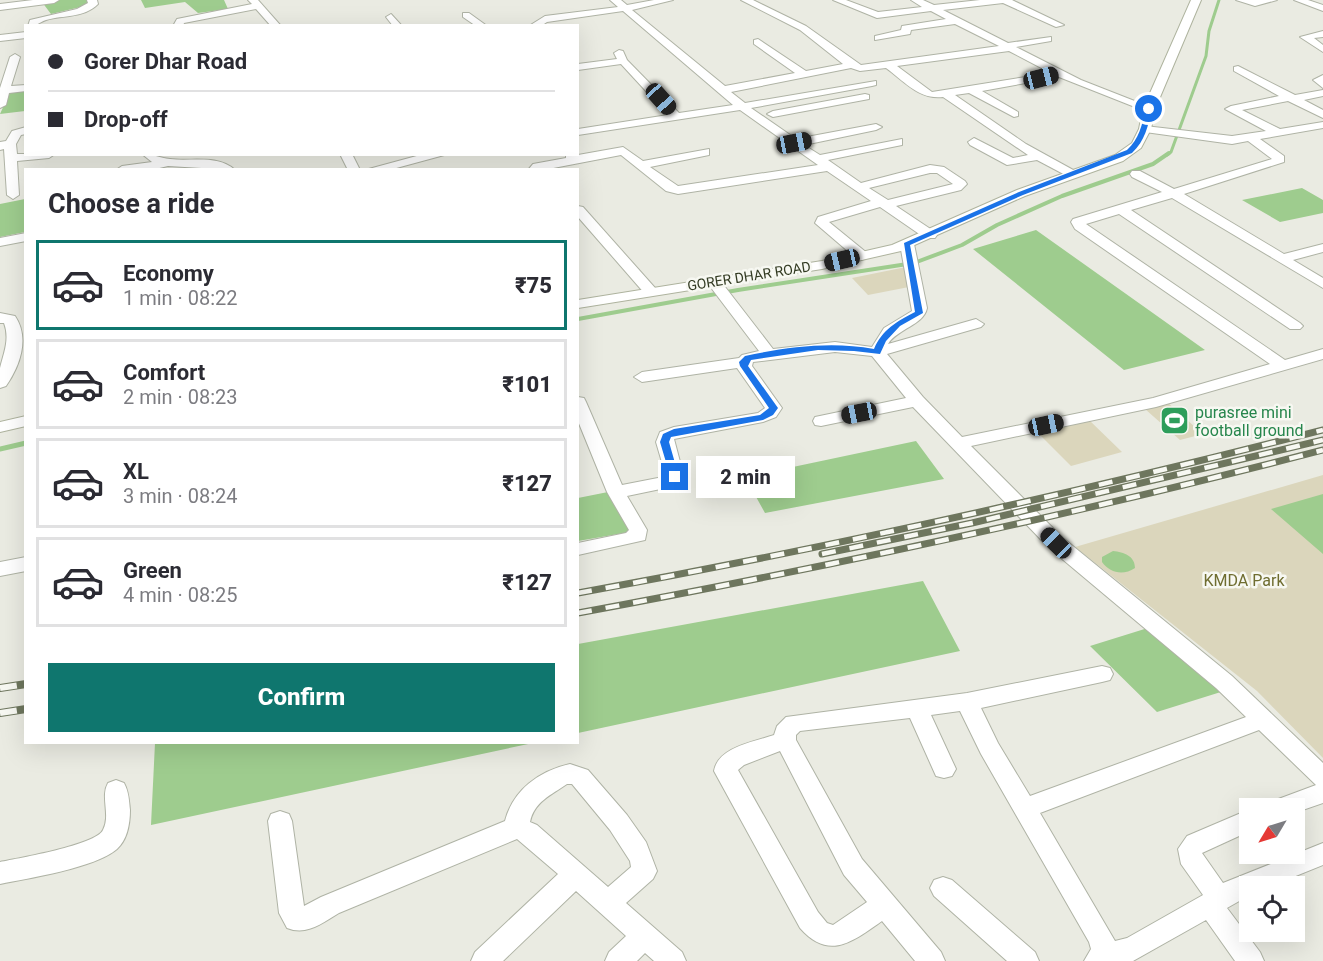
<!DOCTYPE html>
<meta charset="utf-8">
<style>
body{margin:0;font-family:Roboto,sans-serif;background:#f7f7f7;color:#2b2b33;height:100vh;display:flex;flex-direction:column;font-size:22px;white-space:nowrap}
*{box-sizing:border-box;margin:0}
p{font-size:20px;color:#7c7c81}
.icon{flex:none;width:33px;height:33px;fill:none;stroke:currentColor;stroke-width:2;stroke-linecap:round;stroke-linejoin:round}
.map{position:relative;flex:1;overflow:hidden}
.details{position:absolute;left:24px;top:168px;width:555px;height:576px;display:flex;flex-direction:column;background:#fff;border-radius:0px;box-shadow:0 6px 24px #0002}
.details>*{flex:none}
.banner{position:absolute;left:24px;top:24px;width:555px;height:132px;border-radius:0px;box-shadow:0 6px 24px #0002;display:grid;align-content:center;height:132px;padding:0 24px;background:#fff}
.needle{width:39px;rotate:232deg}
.controls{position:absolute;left:1239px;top:798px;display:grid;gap:12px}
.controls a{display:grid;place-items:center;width:66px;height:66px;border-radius:0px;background:#fff;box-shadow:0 6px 24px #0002;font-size:30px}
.end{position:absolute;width:27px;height:27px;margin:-14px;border:8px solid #1a73e8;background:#fff;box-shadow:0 0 0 3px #fff}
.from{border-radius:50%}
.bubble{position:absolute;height:42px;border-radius:0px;background:#fff;box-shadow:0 6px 24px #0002;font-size:20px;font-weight:800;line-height:42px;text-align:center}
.car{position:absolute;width:18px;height:36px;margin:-18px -9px;border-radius:8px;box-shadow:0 0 4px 2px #0007;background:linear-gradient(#222 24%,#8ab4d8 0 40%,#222 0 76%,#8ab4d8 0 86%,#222 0)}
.banner b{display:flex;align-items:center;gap:21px;height:57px;font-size:22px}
.banner b+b{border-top:2px solid #e1e1e2}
.banner i{width:15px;height:15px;background:#2b2b33}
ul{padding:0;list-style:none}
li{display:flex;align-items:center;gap:18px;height:90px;margin:0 12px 9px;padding:0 12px;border:3px solid #e1e1e2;border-radius:0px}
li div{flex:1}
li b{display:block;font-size:22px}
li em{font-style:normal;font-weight:800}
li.current{border-color:#0f766e}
li>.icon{width:54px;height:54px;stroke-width:1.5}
h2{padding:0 24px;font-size:27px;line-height:72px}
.button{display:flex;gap:12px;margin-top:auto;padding:12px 24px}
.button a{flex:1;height:69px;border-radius:0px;background:#0f766e;color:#fff;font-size:24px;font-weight:800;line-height:69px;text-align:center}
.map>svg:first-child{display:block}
.green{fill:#dbd6bc}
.water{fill:#9ecc8e}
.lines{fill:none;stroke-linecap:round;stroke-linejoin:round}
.stream-far2{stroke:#9ecc8e;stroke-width:3}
.stream-far1{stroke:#9ecc8e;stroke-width:4}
.stream{stroke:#9ecc8e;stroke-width:5}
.street-casing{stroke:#afb3a5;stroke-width:2}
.secondary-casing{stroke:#aeb39e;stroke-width:2}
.street{fill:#fff;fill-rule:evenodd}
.secondary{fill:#fff;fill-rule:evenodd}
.rail-far1-casing{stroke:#6e765e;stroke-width:7}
.rail-casing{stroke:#6e765e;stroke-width:8}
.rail-far1{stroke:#f7f8f2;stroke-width:4.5;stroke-dasharray:14;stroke-linecap:butt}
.rail{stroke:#f7f8f2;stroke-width:6;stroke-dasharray:17;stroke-linecap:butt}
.route{fill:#1a73e8}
.labels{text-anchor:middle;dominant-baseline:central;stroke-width:5;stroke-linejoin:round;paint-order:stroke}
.far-street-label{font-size:14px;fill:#333b23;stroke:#f7f8f2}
.leisure-label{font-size:16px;fill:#27864d;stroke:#f7f8f2;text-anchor:start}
.park-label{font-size:16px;fill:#6f6d30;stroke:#f7f8f2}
</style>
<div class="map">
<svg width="1323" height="961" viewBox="0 0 1323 961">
<rect width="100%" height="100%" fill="#eaebe2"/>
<path class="green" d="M906,267L909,287L868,295L852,278Z
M1168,403L1203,434L1180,440L1145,409Z
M1088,419L1122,452L1071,466L1036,431Z
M1323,475V758L1257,691L1075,547Z"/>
<path class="water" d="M57,0H88L89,5L51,14L42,2Z
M141,0H224L228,9L198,13L185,2L145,8Z
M25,91V111L0,114L10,92Z
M1302,188L1323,200V213L1280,222L1242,200Z
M25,199V232L0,237V204Z
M1036,230L1205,350L1124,370L973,249Z
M916,441L944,479L765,513L745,477Z
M608,492L630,532L578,541V498Z
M1323,494V554L1271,509Z
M1113,551C1124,552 1135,556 1135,568C1123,576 1110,573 1102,562V557Z
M923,581L960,651L578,733V644Z
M1151,627L1224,691L1157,712L1090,646Z
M155,743V742L533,743L151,825Z"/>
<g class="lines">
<path class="stream-far2" d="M1167,155L1171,152L1206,56L1209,31L1219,0"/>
<path class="stream-far1" d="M578,319L738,290L914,263L962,245L997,225L1062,196L1153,164L1169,153"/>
<path class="stream" d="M0,449L26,443"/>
<defs>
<path id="street" d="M33,0H59L54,3L0,10V4Z
M87,0H97L98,4C84,18 64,15 46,20C38,23 37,26 28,26L30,20L77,9L88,3Z
M248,0H258L281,26H271L256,9L184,23L183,26H173L177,19L252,4Z
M610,0H621L627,5L654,0H673L632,10L725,86L795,73L754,44V40L758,39L806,71L843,64L800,30L741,0H753L806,26L861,65L999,46L955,24L911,30L910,34L875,40V36L901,30L902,26L946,19L931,11L877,18L833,0H846L878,12L922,7L911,0H923L934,5L980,0H1012L1064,25L1056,27L1003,3L943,10L1008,43L1051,37V41L1016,47L1081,80L1155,109L1153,111H1145L1059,77L982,91L1018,112V116L1014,117L969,93L955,95L1026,144L1075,171L1077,174L1071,178L1037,160L1007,165L970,145L968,142L974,138L1013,158L1028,155L943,97C919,100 904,81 886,68L860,71L851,68L731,92L745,103L876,81V85L872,86L751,108L796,139L876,124L882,127L876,130L804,145L820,155L902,139V145L828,160L861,183L930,165L944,167L965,181L967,184L961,190L896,206L935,232L937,235L935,238H925L880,207L829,222L867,253L869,256L862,260L857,259L815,223L818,217L871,201L827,171L678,194L666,191L621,155L543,170H528L533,164L566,158V154L578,153V155L623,147L643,161L709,149V155L650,167L678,186L818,165L740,110L578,135V129L668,115L621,64L578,70V64L617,59L614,53L619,50L623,51L627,60L679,113L733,105L623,11L547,22L541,26H529L545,16L618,7ZM1009,51L1051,73L932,92L897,66ZM930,173H937L953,184L888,200L869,188Z
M1236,0H1277L1255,6Z
M1294,0H1308L1323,5V11Z
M463,13H469L487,26H476L463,17Z
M391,14L402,26H393L386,17Z
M1323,31V37L1314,38L1323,45V52L1300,37Z
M26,32V38L0,41V35Z
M15,54L20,57L11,86L26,85V91L9,93L6,105L0,108V88L10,57Z
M1238,66L1295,95L1323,90V96L1304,100L1323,110V118L1288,101L1242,110L1280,129L1323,122V128L1260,139L1284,156V162L1184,194L1284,254L1323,244V252L1293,260L1323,278V288L1172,198L1131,210L1300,323L1303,326L1300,329H1290L1119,214L1086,224L1285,360L1323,349V359L1156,407L971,446L1063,538L1232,676L1323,763V803L1294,813V808H1269L1273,801L1316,785L1259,730L1040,813L1115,941L1127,938L1203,895L1181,864L1178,849L1187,836L1241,813L1250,810V831L1202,853L1223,883L1323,843V865L1271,886H1250V895L1227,908L1260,952L1264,961H1235L1206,920L1133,961H1084L1091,949L1089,942L981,754L960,711L931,715L956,769L952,776L944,778L936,776L910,718L800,731L796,735V740L862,859L941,952L945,961H915L882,921C852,942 829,961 800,928L714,771C718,747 754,742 774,735L777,726L786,717L967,693L1102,666L1110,668L1113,674L1110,680L1102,682L981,708L998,743L1030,796L1246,717L1216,688L1049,548L913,407L821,426L815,425L813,421L815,417L906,398L872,356L835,352L753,362L752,366L782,408L776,417L763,422L674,439L684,477L675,486L627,496L647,530L645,540L578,555V543L626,533L629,530L607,492L578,421V397L584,398L586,402L622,485L663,477L666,476L656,442L660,432L674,427L758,413L765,408L737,368L642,382L634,377L642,372L739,358L742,355L759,351L709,285L707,282L709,279H719L773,349L835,342L872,347L884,328L912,311L900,244L907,240L914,244L927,308C924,325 897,329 888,344L976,319L984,324L981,327L887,354L923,397L962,437L1153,398L1270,364L1075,229L1071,222L1073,219L1162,192L1132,177L1130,174L1132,171H1140L1174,189L1272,159L1248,141L1232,144L1145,132L1139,129L1145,126L1232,136L1266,131L1225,109L1231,106L1279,96L1234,71V67ZM780,751L844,875L867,902L833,925L827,923L818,912L738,770L744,765Z
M1323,75V88L1313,80Z
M865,94L869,95V99L773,117L767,114L773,111Z
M26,127V134L21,135L16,144L17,154H55L49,158L17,161L19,195L13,199L7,195L4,149L0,150V142L6,141L12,131Z
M142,154C155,154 159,158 170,159C191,162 217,154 235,170L168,166L151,170H116L122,166L152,162Z
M340,154H352L360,170H348Z
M424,154H448L389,170H365Z
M578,206L583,207L656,289L658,292L656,295H646L578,217Z
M26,233V241L0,246V238Z
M0,313L15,316C30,338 20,366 6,386L0,388C0,381 0,374 0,368C4,352 10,339 4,323H0Z
M26,557V571L0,576V562Z
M570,764L588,770L627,815L646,842L657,871L653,879L626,903L682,952L686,961H654L645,953L637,961H605L609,952L626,936L576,891L503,961H471L475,952L558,874L517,839L339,913C322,923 307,936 287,928L279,913L268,821L271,814L280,811L289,814L292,821L304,906L321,897L505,821C513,790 539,771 570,764ZM567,784H572L610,830L630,861L631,867L608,887L537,825L530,822C534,802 551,795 567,784Z
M116,780L124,783C129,792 129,801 130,810C130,824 127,840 117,849C95,868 29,878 0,884V862C19,858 96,845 103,830C111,815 100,797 108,783Z
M943,877L952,880L1035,952L1039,961H1007L934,896L930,888L934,880Z"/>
<path id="secondary" d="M1191,0H1201L1155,109L1151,129L1141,148L1123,161L1025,196L901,251L822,269L578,308V300L822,261L892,245L1017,190L1115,155L1132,143L1139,129L1143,109Z
M26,416V426L0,432V422Z"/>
</defs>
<use href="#street" class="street-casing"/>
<use href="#secondary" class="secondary-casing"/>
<use href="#street" class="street"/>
<use href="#secondary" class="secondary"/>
<defs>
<path id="rail-far1" d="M822,554L972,523L1323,440
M578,593C828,548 1076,493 1323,430
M578,613C828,567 1077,514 1323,450"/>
<path id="rail" d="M0,688L26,684
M0,713L26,709"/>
</defs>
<use href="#rail-far1" class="rail-far1-casing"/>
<use href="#rail" class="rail-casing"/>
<use href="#rail-far1" class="rail-far1"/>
<use href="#rail" class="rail"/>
</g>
<path class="route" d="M1149,108L1152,109C1148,126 1145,141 1132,153L1023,195L910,245L923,313L900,326L886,341L880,354L854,351L818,350L751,360L748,366L778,408L773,415L763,420L671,437L669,442L679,477L671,479L660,442L663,434L674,429L760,415L769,408L740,366L739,362L745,356C787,347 831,341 874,349C882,330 897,321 915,312L904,243L1019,192L1127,150C1139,139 1142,125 1146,109Z"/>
<defs>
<symbol id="stadium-square" viewBox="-11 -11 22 22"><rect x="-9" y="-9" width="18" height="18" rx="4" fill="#2e9e5b" stroke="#f7f8f2"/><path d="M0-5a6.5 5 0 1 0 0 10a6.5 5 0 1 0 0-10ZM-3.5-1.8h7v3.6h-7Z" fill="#fff"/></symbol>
</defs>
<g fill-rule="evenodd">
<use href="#stadium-square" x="1158" y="404" width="33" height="33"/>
</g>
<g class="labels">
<g class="far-street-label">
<text transform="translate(749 276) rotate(-9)">GORER DHAR ROAD</text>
</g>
<g class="leisure-label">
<text x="1195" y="412">purasree mini<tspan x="1195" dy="18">football ground</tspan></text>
</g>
<g class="park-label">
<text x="1244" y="580">KMDA Park</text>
</g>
</g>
</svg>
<div class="controls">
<a><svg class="needle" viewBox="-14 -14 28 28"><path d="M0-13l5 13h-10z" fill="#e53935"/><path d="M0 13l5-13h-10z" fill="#7c7c81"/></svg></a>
<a><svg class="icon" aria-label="locate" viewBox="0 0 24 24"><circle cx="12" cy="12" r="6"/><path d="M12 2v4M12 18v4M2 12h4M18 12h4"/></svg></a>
</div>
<i class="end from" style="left:1149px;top:109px"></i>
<i class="end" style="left:675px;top:477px"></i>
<div class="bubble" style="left:696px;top:456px;width:99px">2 min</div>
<i class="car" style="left:1041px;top:78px;rotate:76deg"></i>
<i class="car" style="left:661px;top:99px;rotate:138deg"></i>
<i class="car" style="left:794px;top:143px;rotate:79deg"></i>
<i class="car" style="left:842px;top:260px;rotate:257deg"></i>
<i class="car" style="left:859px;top:413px;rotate:259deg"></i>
<i class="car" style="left:1046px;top:425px;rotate:78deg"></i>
<i class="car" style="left:1056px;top:543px;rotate:315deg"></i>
<div class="banner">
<b><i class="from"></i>Gorer Dhar Road</b>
<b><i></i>Drop-off</b>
</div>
<section class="details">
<h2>Choose a ride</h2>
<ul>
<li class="current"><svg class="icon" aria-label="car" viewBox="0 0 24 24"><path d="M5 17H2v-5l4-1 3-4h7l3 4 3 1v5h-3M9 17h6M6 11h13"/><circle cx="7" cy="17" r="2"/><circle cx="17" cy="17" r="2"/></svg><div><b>Economy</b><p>1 min · 08:22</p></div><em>₹75</em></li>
<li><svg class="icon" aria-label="car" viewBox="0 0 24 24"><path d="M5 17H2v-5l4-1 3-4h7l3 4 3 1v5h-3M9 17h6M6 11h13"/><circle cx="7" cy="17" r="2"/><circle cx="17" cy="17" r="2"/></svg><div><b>Comfort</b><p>2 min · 08:23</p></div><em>₹101</em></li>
<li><svg class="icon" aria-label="car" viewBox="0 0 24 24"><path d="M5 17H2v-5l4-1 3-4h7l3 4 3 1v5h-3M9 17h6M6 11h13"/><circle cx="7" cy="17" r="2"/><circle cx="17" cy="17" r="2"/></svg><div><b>XL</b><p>3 min · 08:24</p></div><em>₹127</em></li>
<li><svg class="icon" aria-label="car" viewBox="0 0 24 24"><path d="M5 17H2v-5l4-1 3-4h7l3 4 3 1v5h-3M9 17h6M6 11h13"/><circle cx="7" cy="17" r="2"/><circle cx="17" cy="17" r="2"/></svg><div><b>Green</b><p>4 min · 08:25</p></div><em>₹127</em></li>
</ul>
<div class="button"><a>Confirm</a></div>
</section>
</div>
